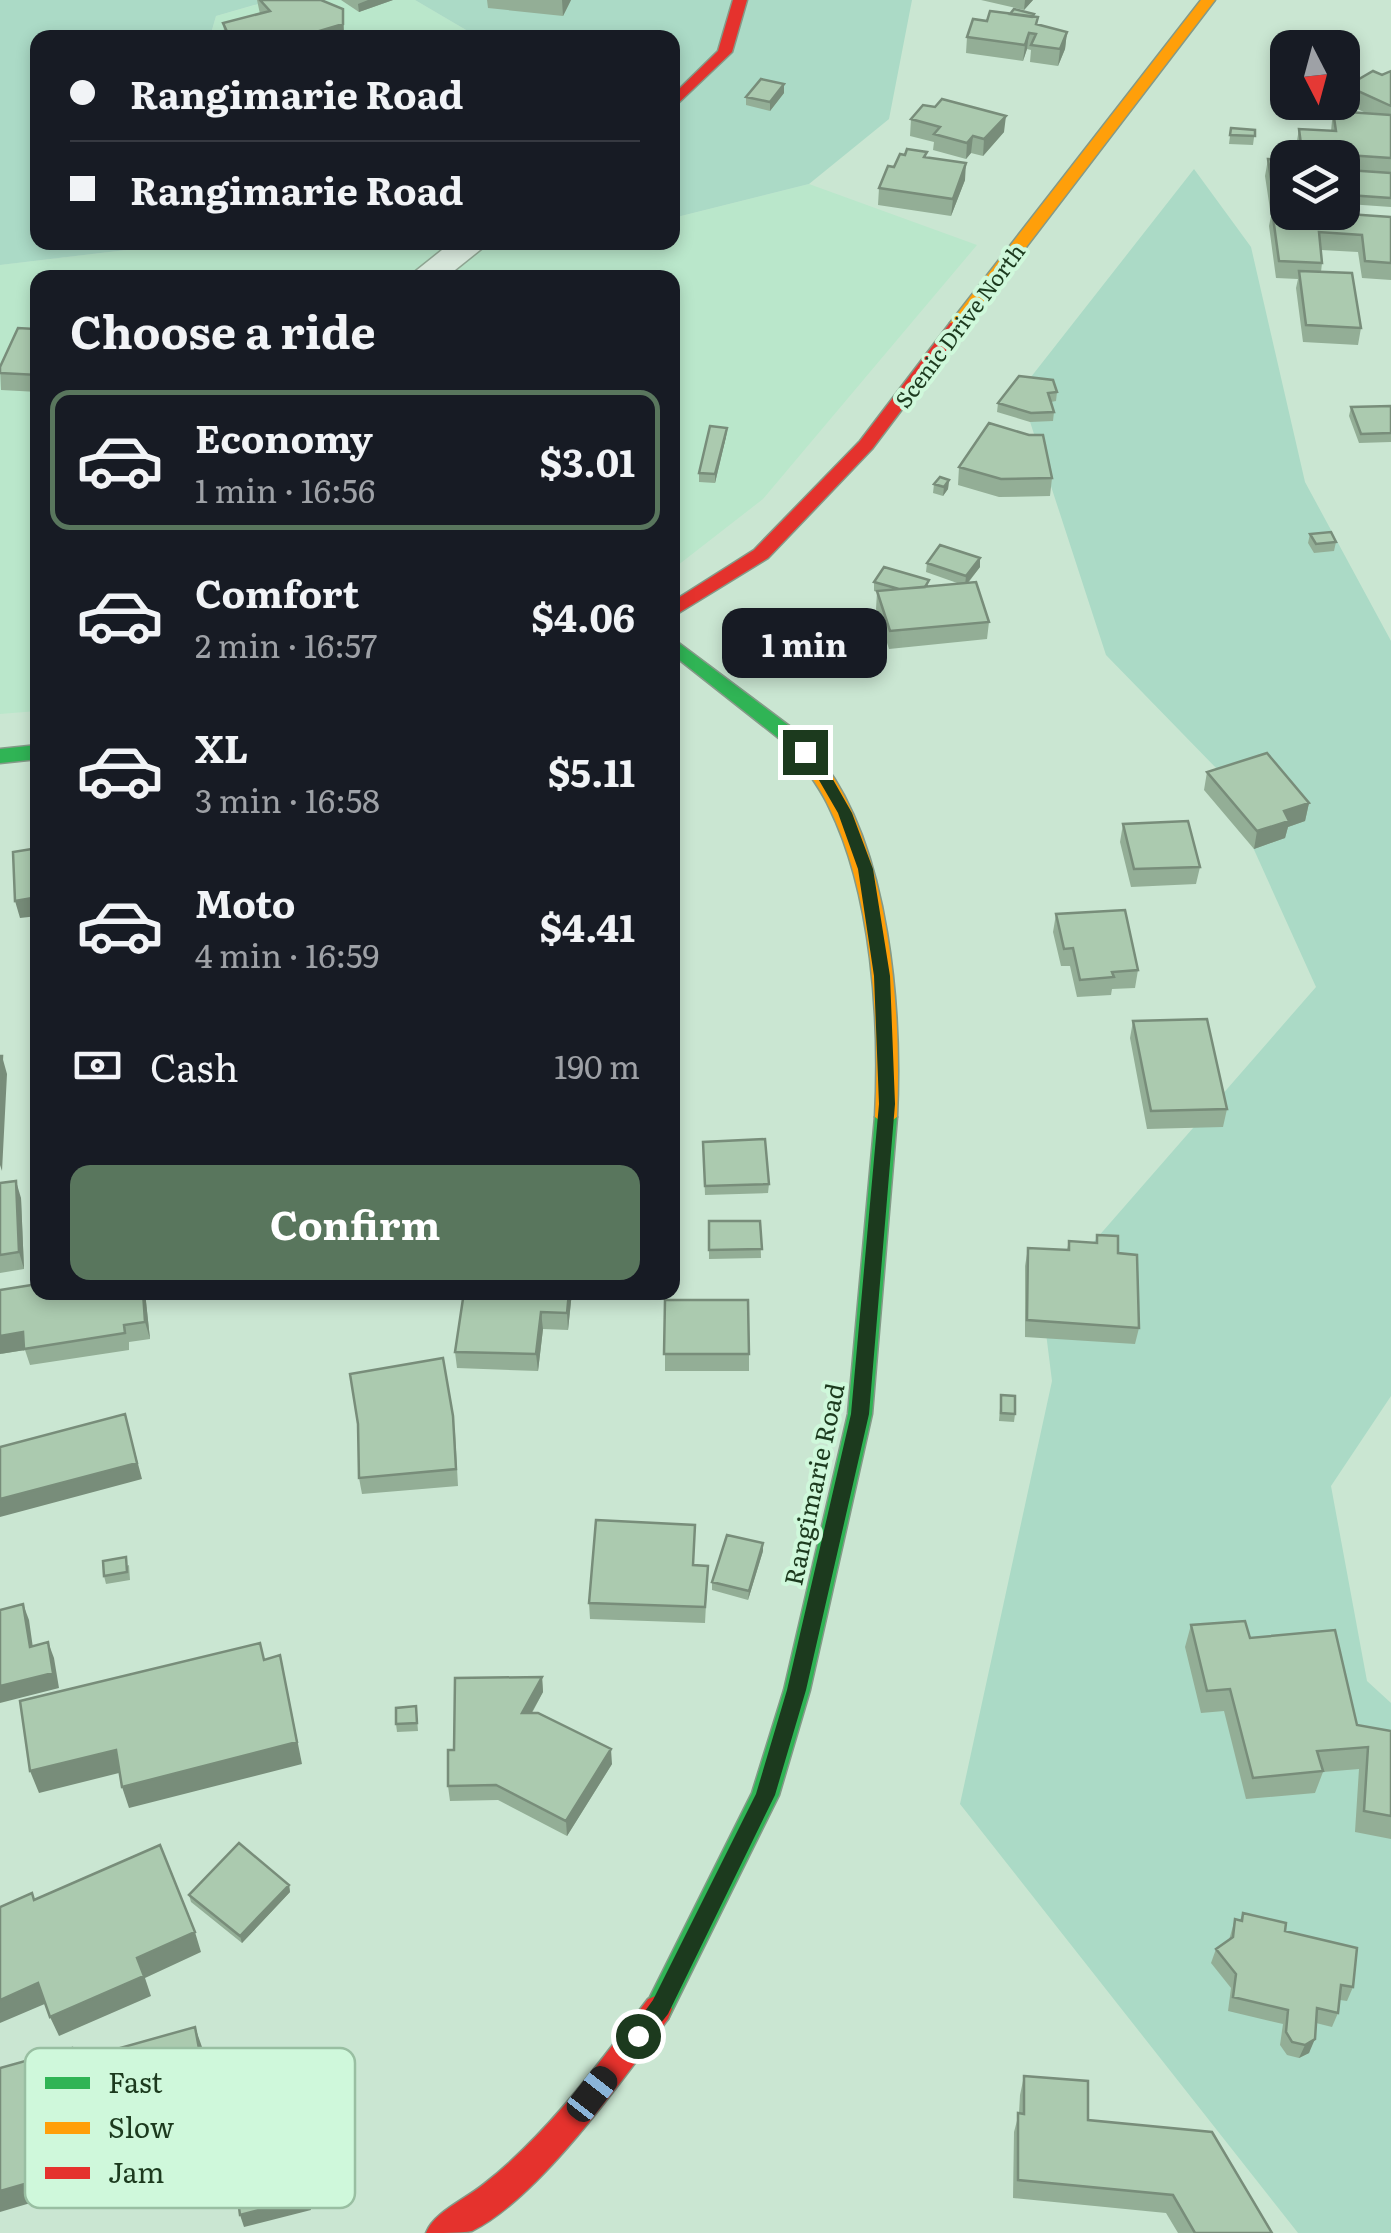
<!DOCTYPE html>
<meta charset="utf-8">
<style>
body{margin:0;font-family:Literata,serif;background:#20242c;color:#f1f3f6;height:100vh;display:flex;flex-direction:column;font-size:38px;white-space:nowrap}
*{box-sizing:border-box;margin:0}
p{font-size:32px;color:#9ea1a6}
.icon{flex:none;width:55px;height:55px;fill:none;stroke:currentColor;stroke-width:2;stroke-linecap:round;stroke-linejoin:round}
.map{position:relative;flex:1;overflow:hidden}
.panel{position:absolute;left:30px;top:270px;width:650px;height:1030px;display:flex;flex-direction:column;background:#171b24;border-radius:20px;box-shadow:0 5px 15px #0003}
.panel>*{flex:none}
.hud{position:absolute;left:30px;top:30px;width:650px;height:220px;border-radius:20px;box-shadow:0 5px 15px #0003;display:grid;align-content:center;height:220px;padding:0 40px;background:#171b24}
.needle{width:65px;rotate:174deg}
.fabs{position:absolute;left:1270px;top:30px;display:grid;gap:20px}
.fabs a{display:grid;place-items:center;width:90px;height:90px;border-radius:20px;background:#171b24;box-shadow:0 5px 15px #0003;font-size:50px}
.end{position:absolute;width:45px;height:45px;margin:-22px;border:12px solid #1c3a1e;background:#fff;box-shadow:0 0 0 5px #fff}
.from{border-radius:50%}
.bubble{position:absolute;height:70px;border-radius:20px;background:#171b24;box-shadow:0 5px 15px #0003;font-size:32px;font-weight:700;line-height:70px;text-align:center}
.car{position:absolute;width:30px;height:60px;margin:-30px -15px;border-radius:12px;box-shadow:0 0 8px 2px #0007;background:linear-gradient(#222 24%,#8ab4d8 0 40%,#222 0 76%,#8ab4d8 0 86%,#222 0)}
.hud b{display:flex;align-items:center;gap:35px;height:95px;font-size:38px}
.hud b+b{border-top:2px solid #363941}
.hud i{width:25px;height:25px;background:#f1f3f6}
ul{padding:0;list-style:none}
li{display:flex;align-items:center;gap:30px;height:140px;margin:0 20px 15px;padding:0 20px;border:5px solid transparent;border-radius:20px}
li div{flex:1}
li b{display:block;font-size:38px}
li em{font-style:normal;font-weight:700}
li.on{border-color:#59765d}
li>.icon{width:90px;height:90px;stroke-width:1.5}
h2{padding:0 40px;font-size:45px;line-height:120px}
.pay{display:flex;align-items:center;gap:25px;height:110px;padding:0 40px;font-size:38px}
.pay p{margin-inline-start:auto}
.primary-button{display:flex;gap:20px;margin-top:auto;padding:20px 40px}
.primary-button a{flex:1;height:115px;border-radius:20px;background:#59765d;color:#fff;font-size:40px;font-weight:700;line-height:115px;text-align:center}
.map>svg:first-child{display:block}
.farmland{fill:#bae7cb}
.green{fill:#abdac6}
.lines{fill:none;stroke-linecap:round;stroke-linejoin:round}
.street-casing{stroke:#94ab98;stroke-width:3}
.fast-casing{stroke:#849a88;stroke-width:3}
.slow-casing{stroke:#849a88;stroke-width:3}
.jam-casing{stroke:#849a88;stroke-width:3}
.street{fill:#ddede1;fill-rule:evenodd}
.fast{fill:#30b455;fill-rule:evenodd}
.slow{fill:#ff9f0a;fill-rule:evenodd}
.jam{fill:#e5322d;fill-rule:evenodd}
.wall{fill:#93ae96}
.shaded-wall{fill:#788d7a}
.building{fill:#abcaaf;stroke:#788d7a;stroke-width:2.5}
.route{fill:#1c3a1e}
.labels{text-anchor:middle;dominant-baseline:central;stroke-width:8;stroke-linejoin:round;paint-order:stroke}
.far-street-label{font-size:22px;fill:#1c3a1e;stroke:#cff8db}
.street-label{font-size:25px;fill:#1c3a1e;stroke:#cff8db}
.key{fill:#cff8db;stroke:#99bfa2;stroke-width:2.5}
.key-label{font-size:28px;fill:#1c3a1e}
</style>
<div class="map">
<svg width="1391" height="2233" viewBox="0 0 1391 2233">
<rect width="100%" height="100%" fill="#cae6d2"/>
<path class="farmland" d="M273,0H415L478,37L210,38L216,16Z
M809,184L977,245L763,499L673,569L672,278H38L37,711L0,714V265L151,247L152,242H672L673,218Z"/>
<path class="green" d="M0,0H272L216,16L210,37L38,38V242L152,243L151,247L0,265Z
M415,0H912L889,119L809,184L673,218L672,38L478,37Z
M1194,169L1251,247L1305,482L1391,641V1396L1331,1486L1367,1681L1391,1703V2233H1298L960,1804L1052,1381L1042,1301L1316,987L1218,770L1106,655L1020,391Z"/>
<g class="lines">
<defs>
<path id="street" d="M452,242H490L445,278H407Z"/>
<path id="fast" d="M672,638L804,737L807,742L804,747H790L672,654Z
M38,745V759L0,763V749Z
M886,1109L897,1117L872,1414L810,1690L779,1795L668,2019L658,2023L648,2019L644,2009L752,1793L784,1690L848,1414L875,1117Z"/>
<path id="slow" d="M1201,0H1215L962,331H950V323Z
M797,735C809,739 815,752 823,762C890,851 902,1009 897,1117L886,1125L875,1117C880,1021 872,894 829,807C818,783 801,764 787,742Z"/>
<path id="jam" d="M733,0H747L732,52L672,109V96L718,51Z
M956,322L964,327L872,449L768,558L672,617V602L754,550L860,441L950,323Z
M658,1995L668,1999L672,2009L668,2019C622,2080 540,2197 472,2231C460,2233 440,2233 426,2233C434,2212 466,2199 484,2184C549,2133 598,2064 648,1999Z"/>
</defs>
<use href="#street" class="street-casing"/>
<use href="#fast" class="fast-casing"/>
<use href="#slow" class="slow-casing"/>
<use href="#jam" class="jam-casing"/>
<use href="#street" class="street"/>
<use href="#fast" class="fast"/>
<use href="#slow" class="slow"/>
<use href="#jam" class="jam"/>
</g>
<path class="wall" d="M257,0H321L343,9L344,38H225L223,23L260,14Z
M341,0H393L359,12Z
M487,0H571L563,16L488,8Z
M981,0H1033L1024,10Z
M1010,14H1034L1033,17H1038L1037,25L1067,32L1065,49L1058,66L1030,62L1031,50L1027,49L1023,61L966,53L967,37L987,21Z
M1391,71V207L1348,204L1347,214L1391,217V280L1362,278L1358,252L1321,250L1322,263L1321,272L1361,328L1358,345L1303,342L1296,288L1298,279L1276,278L1269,226L1271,216L1265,176L1268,159L1288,160V212H1342V193H1346V172H1342V158H1298L1296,146L1299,129L1331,131L1333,111L1366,113L1344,103L1347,86Z
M784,93L770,111L746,105V97Z
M911,119L1004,132L983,156L971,153L966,159L933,150L934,142L910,136Z
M1231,128L1255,130L1253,145L1229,144Z
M926,157L965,180L951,216L878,205L879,188L894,167Z
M38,324V392L1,390L0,367L35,329Z
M1019,376L1057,392L1056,401L1051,402L1054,412L1053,421L1030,422L997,412L998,403Z
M1391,406V442L1359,443L1349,416L1351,407Z
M727,428L726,437L715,483L699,482V473Z
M1029,435L1052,478L1050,496L999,497L958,485L959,467Z
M949,480L948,489L943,496L933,493L934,484Z
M1310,534L1336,542L1334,551L1314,553L1308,543Z
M927,563L980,567L968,583L989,622L987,639L889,649L876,609L877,592L874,591V582L929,586L960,584L926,572Z
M1207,772L1309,803L1305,821L1288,827L1285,838L1254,849L1204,790Z
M1123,824L1200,867L1196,884L1131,887L1120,842Z
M672,838L676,893L672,894Z
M1056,914L1138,970L1135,988L1112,989L1111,995L1077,997L1070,966H1061L1053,932Z
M1133,1021L1227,1109L1223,1127L1147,1129L1130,1038Z
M703,1142L769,1184L768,1193L705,1195Z
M0,1183L21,1198L24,1269L0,1273Z
M709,1221H760L761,1258L709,1259Z
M1097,1235L1118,1253L1139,1328L1135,1344L1025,1337V1266L1028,1248L1067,1250L1069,1241L1096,1243Z
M145,1292L150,1339L129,1342V1350L30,1365L25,1350L0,1354Z
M572,1292L568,1330L543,1329L538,1371L457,1368L455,1352Z
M665,1300L749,1354V1371H665Z
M1001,1395L1015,1414L1014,1422L999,1421Z
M455,1432L458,1486L362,1494L359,1478Z
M763,1551L748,1600L712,1590V1582Z
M129,1565L130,1580L106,1584L104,1576Z
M694,1565L708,1566L705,1623L590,1619L589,1603Z
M1191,1625L1250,1638L1357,1725L1391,1731V1839L1355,1832L1359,1769L1323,1772L1315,1793L1246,1799L1224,1711L1201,1713L1185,1647Z
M542,1677L543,1692L532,1713L612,1764L567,1836L498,1800L450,1801L448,1786L454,1750Z
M416,1706L418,1731L397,1732L396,1724Z
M289,1885L290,1892L242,1943L191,1902L189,1895Z
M1243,1913L1285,1931L1353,1987L1347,2001L1340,2000L1338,2013L1332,2027L1316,2023L1309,2053L1299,2058L1287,2055L1280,2045L1283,2024L1228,2011L1231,1988L1211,1963L1216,1949L1229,1940L1235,1919L1240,1920Z
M1024,2076L1088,2120L1272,2233H1178L1166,2213L1013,2198L1014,2132L1019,2113L1020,2095Z"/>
<path class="shaded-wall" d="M368,0H393L359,12L358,4Z
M562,0H571L563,16Z
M1025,0H1033L1024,10Z
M343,9L344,38H296Z
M1067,32L1065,49L1058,66L1060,49Z
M1029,33L1027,49L1023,61L1025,45Z
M784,84V93L770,111V102Z
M1006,116L1004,132L983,156L984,139Z
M973,136L971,153L966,159L967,143Z
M966,163L965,180L951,216L953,199Z
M727,428L726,437L715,483V474Z
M949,480L948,489L943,496L944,487Z
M980,558V567L965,586L966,576Z
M1309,803L1305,821L1288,827L1285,838L1254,849L1257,831L1284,811Z
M38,897V916L20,918L15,901Z
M2,1056L7,1074L2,1171L0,1165V1094Z
M16,1181L21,1198L24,1269L19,1252Z
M143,1292H145L150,1339L145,1322Z
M569,1292H572L568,1330L567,1313Z
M541,1312L543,1329L538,1371L536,1354Z
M23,1332L25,1350L0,1354V1336Z
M125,1414L142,1479L0,1517V1499Z
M763,1543V1551L748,1600L749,1591Z
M23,1604L29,1620L35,1662L30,1647Z
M48,1642L54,1658L59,1688L0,1703V1686Z
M542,1677L543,1692L523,1728L522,1713Z
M285,1678L302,1764L129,1808L122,1787Z
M611,1749L612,1764L567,1836L566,1821Z
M116,1750L123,1772L39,1793L30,1771Z
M289,1885L290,1892L242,1943L240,1936Z
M195,1932L201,1952L145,1978L151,1996L59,2036L50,2017L137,1958Z
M38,1983L47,2003L0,2023V2000Z
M195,2027L202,2047L222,2160L93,2197L88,2186L0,2212V2191Z
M1315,2039L1309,2053L1299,2058L1305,2045Z
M291,2095L295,2108L311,2210L244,2227L240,2215Z"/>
<path class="building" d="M260,0H321L343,9V24L296,38H230L223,23L270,11Z
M1014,9L1034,14L1032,17L1010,14Z
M990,11L1038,17L1036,24L1067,32L1060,49L1031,45L1036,34L1029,33L1025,45L967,37L973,19L987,21Z
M1373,71L1382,75L1391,71V106L1347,86Z
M761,79L784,84L770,102L746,97Z
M942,99L1006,116L984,139L973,136L967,143L934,134L940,127L911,119L923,105L935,107Z
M1333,111L1391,115V158L1302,152L1299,129L1336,131Z
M1231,128L1255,130V136L1230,135Z
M907,149L927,152L924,157L966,163L953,199L879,188L888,166L894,167L900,154L905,155Z
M1268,159L1288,160V207H1275Z
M1347,170L1391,173V198L1348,195Z
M1342,193H1347L1349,205H1342Z
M1272,210L1288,211V212H1319L1391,217V263L1365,261L1362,235L1319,232L1322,263L1279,261Z
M1299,271L1352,273L1361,328L1306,325Z
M38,324V375L0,373V367L18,328L35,329Z
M1019,376L1053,380L1057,392L1048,393L1054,412L1031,413L998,403Z
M1391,406V433L1361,434L1351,407Z
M989,423L1029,435H1043L1052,478L1001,479L959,467Z
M710,426L727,428L715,474L699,473Z
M940,477L949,480L944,487L934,484Z
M1331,532L1336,542L1316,544L1310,534Z
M940,545L980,558L966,576L927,563Z
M884,567L929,580L925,587L899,589L874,582Z
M976,582L989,622L890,631L877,591Z
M1267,753L1309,803L1284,811L1289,821L1257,831L1207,772Z
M1188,821L1200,867L1134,869L1123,824Z
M672,838L676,876H672Z
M38,848V897L15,901L13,852Z
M1125,910L1138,970L1112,972L1114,977L1080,980L1073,948L1064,949L1056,914Z
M1207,1019L1227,1109L1151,1111L1133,1021Z
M0,1056H2L0,1094Z
M765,1139L769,1184L705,1186L703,1142Z
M16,1181L19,1252L0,1255V1183Z
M709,1221H760L762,1249L709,1250Z
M1097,1235L1118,1236V1253L1137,1255L1139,1328L1027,1320L1028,1248L1069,1250V1241L1097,1243Z
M38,1284V1292H143L145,1322L124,1325L125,1333L24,1349L23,1332L0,1336V1290Z
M464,1292H569L567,1313L541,1312L536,1354L455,1352Z
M665,1300H748L749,1354H664Z
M443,1358L453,1416L456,1469L359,1478L358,1424L350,1374Z
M1001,1395L1015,1396V1414L1001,1413Z
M125,1414L137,1463L0,1499V1447Z
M596,1520L695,1525L693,1565L708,1566L705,1607L589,1603Z
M727,1535L763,1543L749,1591L712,1582Z
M126,1557L127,1572L104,1576L103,1561Z
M23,1604L30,1647L48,1642L53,1673L0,1686V1610Z
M1245,1621L1250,1638L1335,1630L1357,1725L1391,1731V1816L1364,1811L1368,1747L1317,1751L1323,1771L1253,1778L1230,1689L1207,1691L1191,1625Z
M260,1643L264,1660L280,1655L297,1742L122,1787L116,1750L30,1771L20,1701Z
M542,1677L522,1713H538L611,1749L566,1821L496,1785L448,1786V1750H454L455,1678Z
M416,1706L417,1723L396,1724V1708Z
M239,1843L289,1885L240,1936L189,1895Z
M160,1845L195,1932L137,1958L144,1976L50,2017L38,1983L0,2000V1907L32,1893L34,1900Z
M1243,1913L1286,1923L1285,1931L1357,1948L1353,1987L1341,1985L1338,2013L1317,2008L1315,2039L1305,2045L1292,2042L1286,2032L1288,2010L1233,1997L1236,1974L1216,1949L1233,1937L1235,1919L1242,1921Z
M195,2027L216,2141L84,2179L83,2167L0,2191V2068L72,2048L74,2061Z
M1024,2076L1088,2081V2120L1212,2132L1272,2233H1195L1173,2195L1018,2180V2113L1024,2114Z
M291,2095L307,2197L240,2215L226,2111Z"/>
<path class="route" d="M800,749H810L827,769L852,813L873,869L890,976L895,1104L869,1414L806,1690L775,1795L668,2014L645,2043L638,2046L630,2043L627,2036L653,2000L756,1794L787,1690L851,1414L879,1104L874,976L858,869L838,813L816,775L798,752Z"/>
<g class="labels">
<g class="far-street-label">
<text transform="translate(959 325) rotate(-53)">Scenic Drive North</text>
</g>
<g class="street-label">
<text transform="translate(813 1484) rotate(-78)">Rangimarie Road</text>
</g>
</g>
<rect x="25" y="2048" width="330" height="160" rx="15" class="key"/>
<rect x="45" y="2077" width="45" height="12" fill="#30b455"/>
<rect x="45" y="2122" width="45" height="12" fill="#ff9f0a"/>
<rect x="45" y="2167" width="45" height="12" fill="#e5322d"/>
<g class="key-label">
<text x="108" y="2093">Fast</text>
<text x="108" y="2138">Slow</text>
<text x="108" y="2183">Jam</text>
</g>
</svg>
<div class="fabs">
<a><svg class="needle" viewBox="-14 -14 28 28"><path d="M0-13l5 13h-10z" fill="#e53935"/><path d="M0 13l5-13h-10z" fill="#9ea1a6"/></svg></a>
<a><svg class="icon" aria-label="layers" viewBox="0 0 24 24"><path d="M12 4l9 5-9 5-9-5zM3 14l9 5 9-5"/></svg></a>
</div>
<i class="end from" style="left:638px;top:2036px"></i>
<i class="end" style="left:805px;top:752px"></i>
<div class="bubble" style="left:722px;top:608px;width:165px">1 min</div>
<i class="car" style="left:592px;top:2094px;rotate:38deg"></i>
<div class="hud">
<b><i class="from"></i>Rangimarie Road</b>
<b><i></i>Rangimarie Road</b>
</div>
<section class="panel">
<h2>Choose a ride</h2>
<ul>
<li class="on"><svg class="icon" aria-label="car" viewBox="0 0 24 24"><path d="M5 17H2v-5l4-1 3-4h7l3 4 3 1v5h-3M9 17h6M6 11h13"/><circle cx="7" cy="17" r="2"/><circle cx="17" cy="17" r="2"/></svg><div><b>Economy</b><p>1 min · 16:56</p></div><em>$3.01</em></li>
<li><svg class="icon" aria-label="car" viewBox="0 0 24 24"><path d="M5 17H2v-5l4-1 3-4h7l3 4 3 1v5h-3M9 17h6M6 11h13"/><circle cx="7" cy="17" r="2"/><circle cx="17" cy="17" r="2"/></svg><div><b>Comfort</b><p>2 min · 16:57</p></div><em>$4.06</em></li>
<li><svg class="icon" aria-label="car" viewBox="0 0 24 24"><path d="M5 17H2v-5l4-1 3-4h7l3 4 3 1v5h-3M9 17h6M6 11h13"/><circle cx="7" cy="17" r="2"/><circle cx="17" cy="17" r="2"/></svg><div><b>XL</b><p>3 min · 16:58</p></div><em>$5.11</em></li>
<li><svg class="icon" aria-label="car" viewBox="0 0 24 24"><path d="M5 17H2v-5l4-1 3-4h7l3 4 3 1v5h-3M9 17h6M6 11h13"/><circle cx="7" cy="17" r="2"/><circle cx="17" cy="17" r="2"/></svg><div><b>Moto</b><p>4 min · 16:59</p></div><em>$4.41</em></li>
</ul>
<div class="pay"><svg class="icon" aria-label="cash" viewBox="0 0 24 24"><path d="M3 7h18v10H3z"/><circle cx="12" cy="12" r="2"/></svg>Cash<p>190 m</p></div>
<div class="primary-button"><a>Confirm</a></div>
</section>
</div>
